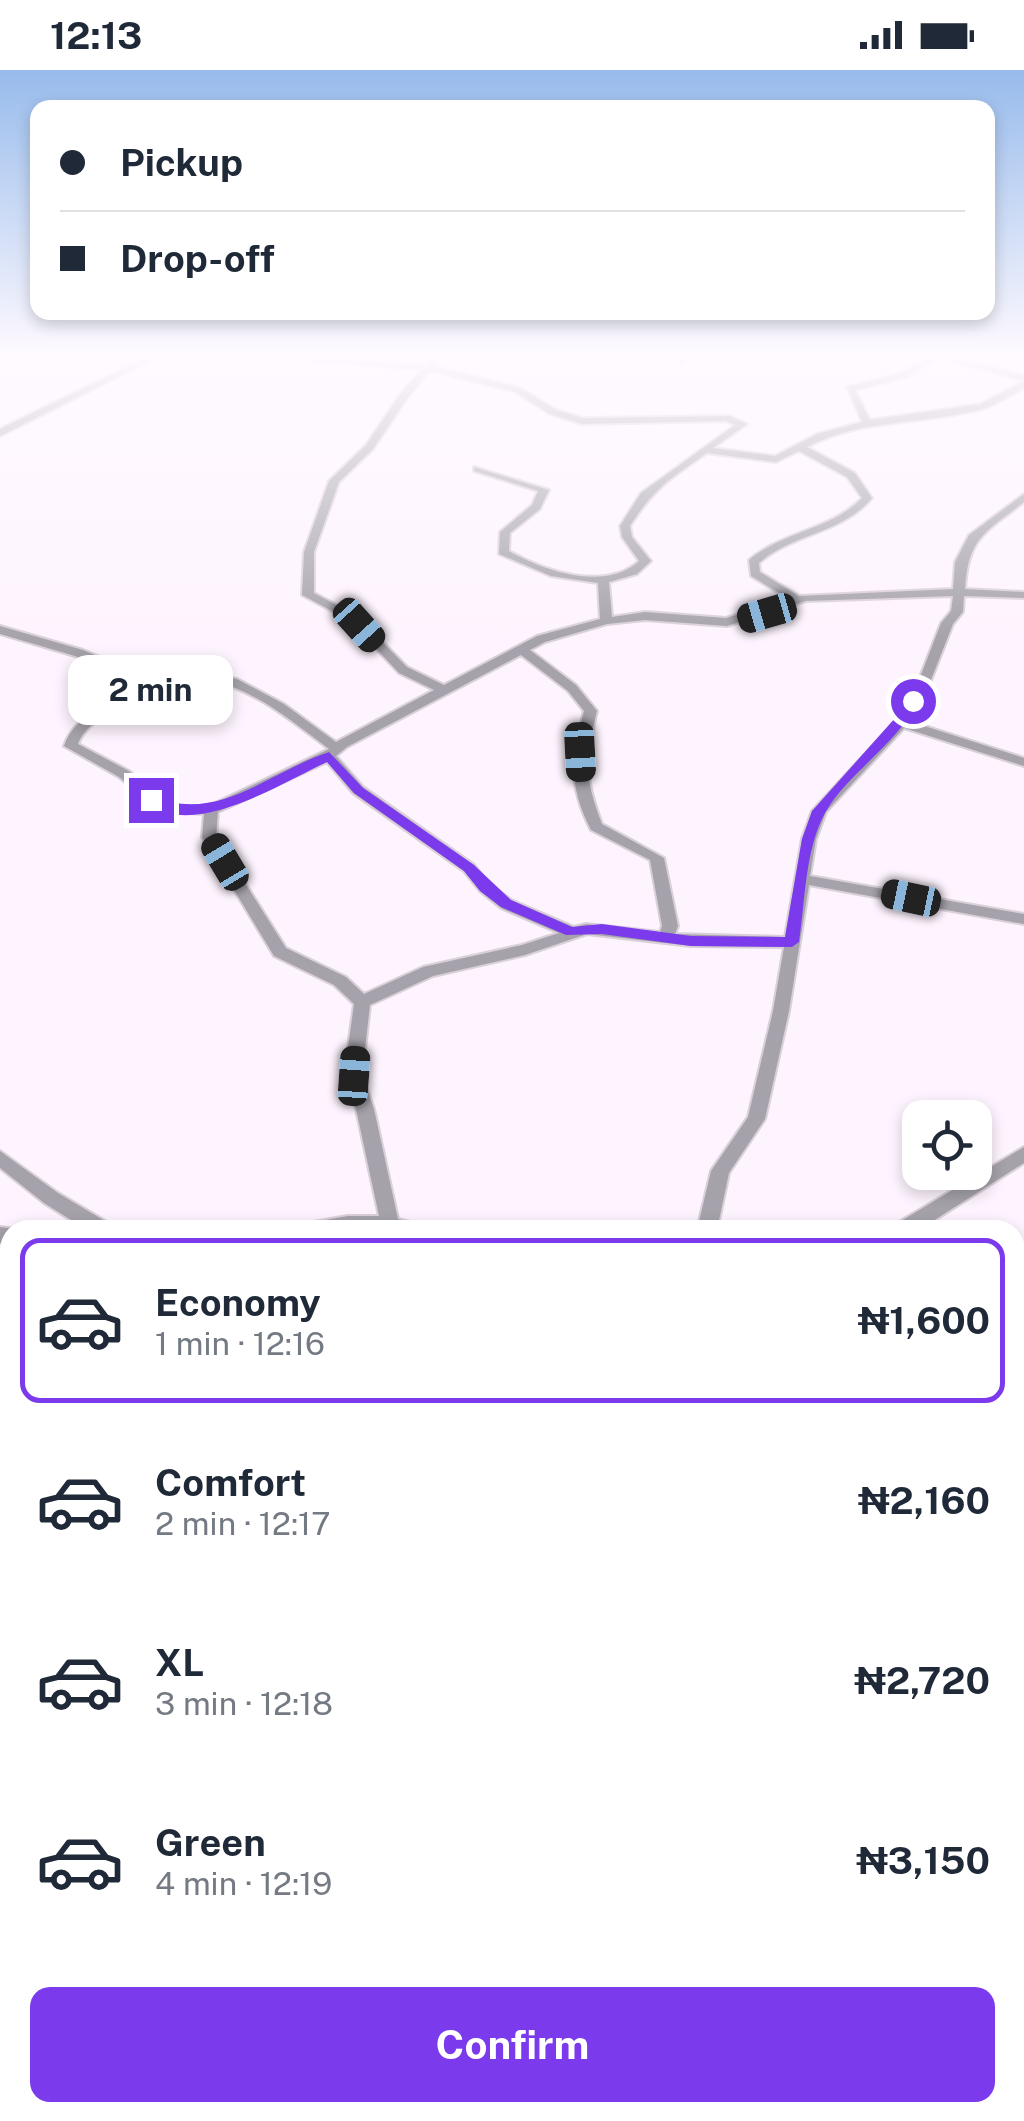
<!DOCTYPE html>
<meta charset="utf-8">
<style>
body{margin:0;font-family:"Public Sans",sans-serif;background:#f6f6f7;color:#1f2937;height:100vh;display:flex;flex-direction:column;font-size:38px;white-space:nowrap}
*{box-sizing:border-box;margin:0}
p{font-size:32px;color:#747a83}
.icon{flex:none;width:55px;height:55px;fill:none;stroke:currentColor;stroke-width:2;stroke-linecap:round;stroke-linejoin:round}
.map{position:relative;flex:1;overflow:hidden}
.sheet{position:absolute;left:0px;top:1150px;width:1025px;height:902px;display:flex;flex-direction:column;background:#fff;border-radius:30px 30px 0 0;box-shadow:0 5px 15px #0003}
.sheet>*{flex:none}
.guide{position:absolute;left:30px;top:30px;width:965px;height:220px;border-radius:20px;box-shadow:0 5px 15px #0003;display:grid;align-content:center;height:220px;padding:0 30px;background:#fff}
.fabs{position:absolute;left:902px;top:1030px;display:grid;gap:20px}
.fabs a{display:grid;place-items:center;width:90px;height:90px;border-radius:20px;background:#fff;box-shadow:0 5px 15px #0003;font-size:50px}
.end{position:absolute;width:45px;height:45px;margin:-22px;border:12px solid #7c3aed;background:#fff;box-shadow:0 0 0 5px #fff}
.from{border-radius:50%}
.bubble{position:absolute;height:70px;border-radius:20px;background:#fff;box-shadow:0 5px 15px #0003;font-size:32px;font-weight:700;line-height:70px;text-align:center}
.car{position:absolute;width:30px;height:60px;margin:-30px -15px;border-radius:12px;box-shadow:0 0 8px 2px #0007;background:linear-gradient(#222 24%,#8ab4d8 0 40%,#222 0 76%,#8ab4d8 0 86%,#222 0)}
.guide b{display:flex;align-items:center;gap:35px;height:95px;font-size:38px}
.guide b+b{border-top:2px solid #e0e1e3}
.guide i{width:25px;height:25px;background:#1f2937}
ul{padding:18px 0 0;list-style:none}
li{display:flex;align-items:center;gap:30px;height:165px;margin:0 20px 15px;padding:0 10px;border:5px solid transparent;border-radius:20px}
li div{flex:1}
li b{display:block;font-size:38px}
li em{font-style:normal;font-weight:700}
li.selected{border-color:#7c3aed}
li>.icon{width:90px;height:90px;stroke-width:1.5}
.cta{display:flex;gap:20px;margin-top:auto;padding:20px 30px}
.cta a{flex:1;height:115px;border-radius:20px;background:#7c3aed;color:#fff;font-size:40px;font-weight:700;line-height:115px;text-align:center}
.status{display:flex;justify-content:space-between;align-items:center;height:70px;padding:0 50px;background:#fff;direction:ltr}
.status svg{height:28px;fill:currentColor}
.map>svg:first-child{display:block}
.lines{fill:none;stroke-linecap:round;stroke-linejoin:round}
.minor-casing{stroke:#dad0da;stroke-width:4}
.minor{fill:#a5a2ab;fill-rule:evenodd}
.route{fill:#7c3aed}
</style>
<div class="status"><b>12:13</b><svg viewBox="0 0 49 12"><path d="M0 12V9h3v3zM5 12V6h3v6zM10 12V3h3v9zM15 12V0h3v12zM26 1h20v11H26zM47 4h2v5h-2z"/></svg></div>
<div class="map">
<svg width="1024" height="2051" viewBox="0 0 1024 2051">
<rect width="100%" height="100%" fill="#fef4ff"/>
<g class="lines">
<defs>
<path id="minor" d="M151,285H162L0,366V359Z
M247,285H288L426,295L434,285H443L434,296L521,318L556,340L583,348L730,346L747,354L713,378L775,386L817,364L862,352L847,317L901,303L932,285H948L1024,305V311L939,288L907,307L855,320L870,350L980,334L1024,311V318C1011,325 996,335 982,339C924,355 862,348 807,377L855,403L872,428C842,464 793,463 759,493L760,502L799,526L953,519L955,492L969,465L1024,424V432C986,462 968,467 965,519L1024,522V528L964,526L963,542L953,554L929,615L909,651L1024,688V696L904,658L826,742L816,769L810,806L1024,844V854L809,815L789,941L765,1049L729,1103L717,1160H697L711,1101L748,1047L773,941L784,877L691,876L587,864L525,885L433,906L370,935L362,1006L374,1039L398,1149L418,1154L421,1160H299L302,1154L348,1146H379L356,1039L344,1006L354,934L334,915L274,886L202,767L204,744L159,741L119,707L64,676C75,642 118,630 147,615L75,586L0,564V556L83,580L159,612L182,605L208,603L237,609L284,634L336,672L434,620L399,603L349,550L302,525L304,482L329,411L366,375L401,323L421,300ZM430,301L515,322L550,344L582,354L726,351L735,355L641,423L620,456L622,467L639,491C605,522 544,501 509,481L510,463L540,439L549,420L474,397V401L538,421L532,435L500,462L499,484L551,506L598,513L600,549L537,566L444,615L407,597L357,546L314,523V482L339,412L373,379L408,327ZM799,381L847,407L862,428C831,460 783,461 749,490L751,506L789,529L726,548L645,542L612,547L609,512L637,504L651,491L632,467L630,456C654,418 671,408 707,383L776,392ZM953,526L951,541L941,553L917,615L896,651L812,741L802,769L785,867L675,864L678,856L664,788L602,754C584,707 585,689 597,641L576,615L530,580L545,572L607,554L645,550L727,556L806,531ZM521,585L568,621L584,641C571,689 568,715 591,760L650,790L662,856L660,862L586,854L574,857L511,830L490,815L474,795L363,717L336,686L347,677ZM208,610C255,619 291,651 329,679L209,736H178L168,734L129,701L78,674C91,638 173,613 208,610ZM327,692L353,723L464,801L480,821L501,838L559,863L522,875L423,897L364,924L346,907L286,878L216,767L218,742Z
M682,285H690L682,294L678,291Z
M706,285H750L746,288H710Z
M1024,1077V1093L919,1160H893L896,1154Z
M0,1081L58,1123L110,1154L113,1160H87L44,1133L0,1098Z
M0,1157L17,1159L10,1160V1173H0Z
M1015,1288L1024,1291V1309L1015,1306Z
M0,2033L10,2037V2042H16L20,2051H0Z
M461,2042H492L496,2051H465Z
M535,2042H565L564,2051H534Z"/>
</defs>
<use href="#minor" class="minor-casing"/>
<use href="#minor" class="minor"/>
</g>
<linearGradient id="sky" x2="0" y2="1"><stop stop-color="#97bbec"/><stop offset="0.5" stop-color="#fffaff"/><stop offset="1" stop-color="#fffaff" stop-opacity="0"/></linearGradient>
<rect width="1024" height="572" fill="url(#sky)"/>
<path class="route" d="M913,628L919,631C895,676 847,704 825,743C805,779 805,833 799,872L792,877L691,876L602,864L566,865L501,837L480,821L464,801L354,723L327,692C281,713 189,773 145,730L151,726C219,754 266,703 329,682L363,718L474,795L511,830L572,857L602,854L691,866L785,867L802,769L812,741Z"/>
</svg>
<div class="fabs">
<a><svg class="icon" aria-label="locate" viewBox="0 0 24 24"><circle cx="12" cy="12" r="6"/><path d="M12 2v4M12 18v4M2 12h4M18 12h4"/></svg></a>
</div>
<i class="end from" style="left:913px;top:631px"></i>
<i class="end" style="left:151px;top:730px"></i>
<div class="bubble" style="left:68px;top:585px;width:165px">2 min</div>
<i class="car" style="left:767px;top:543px;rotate:254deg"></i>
<i class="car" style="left:359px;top:555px;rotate:138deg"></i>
<i class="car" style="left:580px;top:682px;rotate:177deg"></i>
<i class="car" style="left:225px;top:792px;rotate:329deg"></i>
<i class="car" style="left:911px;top:828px;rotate:282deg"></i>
<i class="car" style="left:354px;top:1006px;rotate:4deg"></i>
<div class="guide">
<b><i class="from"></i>Pickup</b>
<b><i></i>Drop-off</b>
</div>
<section class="sheet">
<ul>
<li class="selected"><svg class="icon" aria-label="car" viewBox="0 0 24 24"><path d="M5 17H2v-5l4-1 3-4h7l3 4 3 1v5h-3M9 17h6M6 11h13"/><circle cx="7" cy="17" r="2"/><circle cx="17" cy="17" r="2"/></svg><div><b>Economy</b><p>1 min · 12:16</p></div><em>₦1,600</em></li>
<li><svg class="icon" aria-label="car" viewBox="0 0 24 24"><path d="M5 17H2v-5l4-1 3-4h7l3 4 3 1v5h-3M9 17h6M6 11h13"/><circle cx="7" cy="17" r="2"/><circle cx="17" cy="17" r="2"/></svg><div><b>Comfort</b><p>2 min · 12:17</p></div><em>₦2,160</em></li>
<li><svg class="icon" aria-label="car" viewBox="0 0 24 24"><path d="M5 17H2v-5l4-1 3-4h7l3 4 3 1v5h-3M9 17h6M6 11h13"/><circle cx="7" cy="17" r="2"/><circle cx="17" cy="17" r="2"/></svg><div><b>XL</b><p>3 min · 12:18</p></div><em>₦2,720</em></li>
<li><svg class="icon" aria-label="car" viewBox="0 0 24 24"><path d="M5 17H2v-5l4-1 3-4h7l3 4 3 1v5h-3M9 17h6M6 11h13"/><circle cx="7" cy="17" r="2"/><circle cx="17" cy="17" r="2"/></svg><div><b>Green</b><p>4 min · 12:19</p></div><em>₦3,150</em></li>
</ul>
<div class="cta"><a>Confirm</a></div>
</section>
</div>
